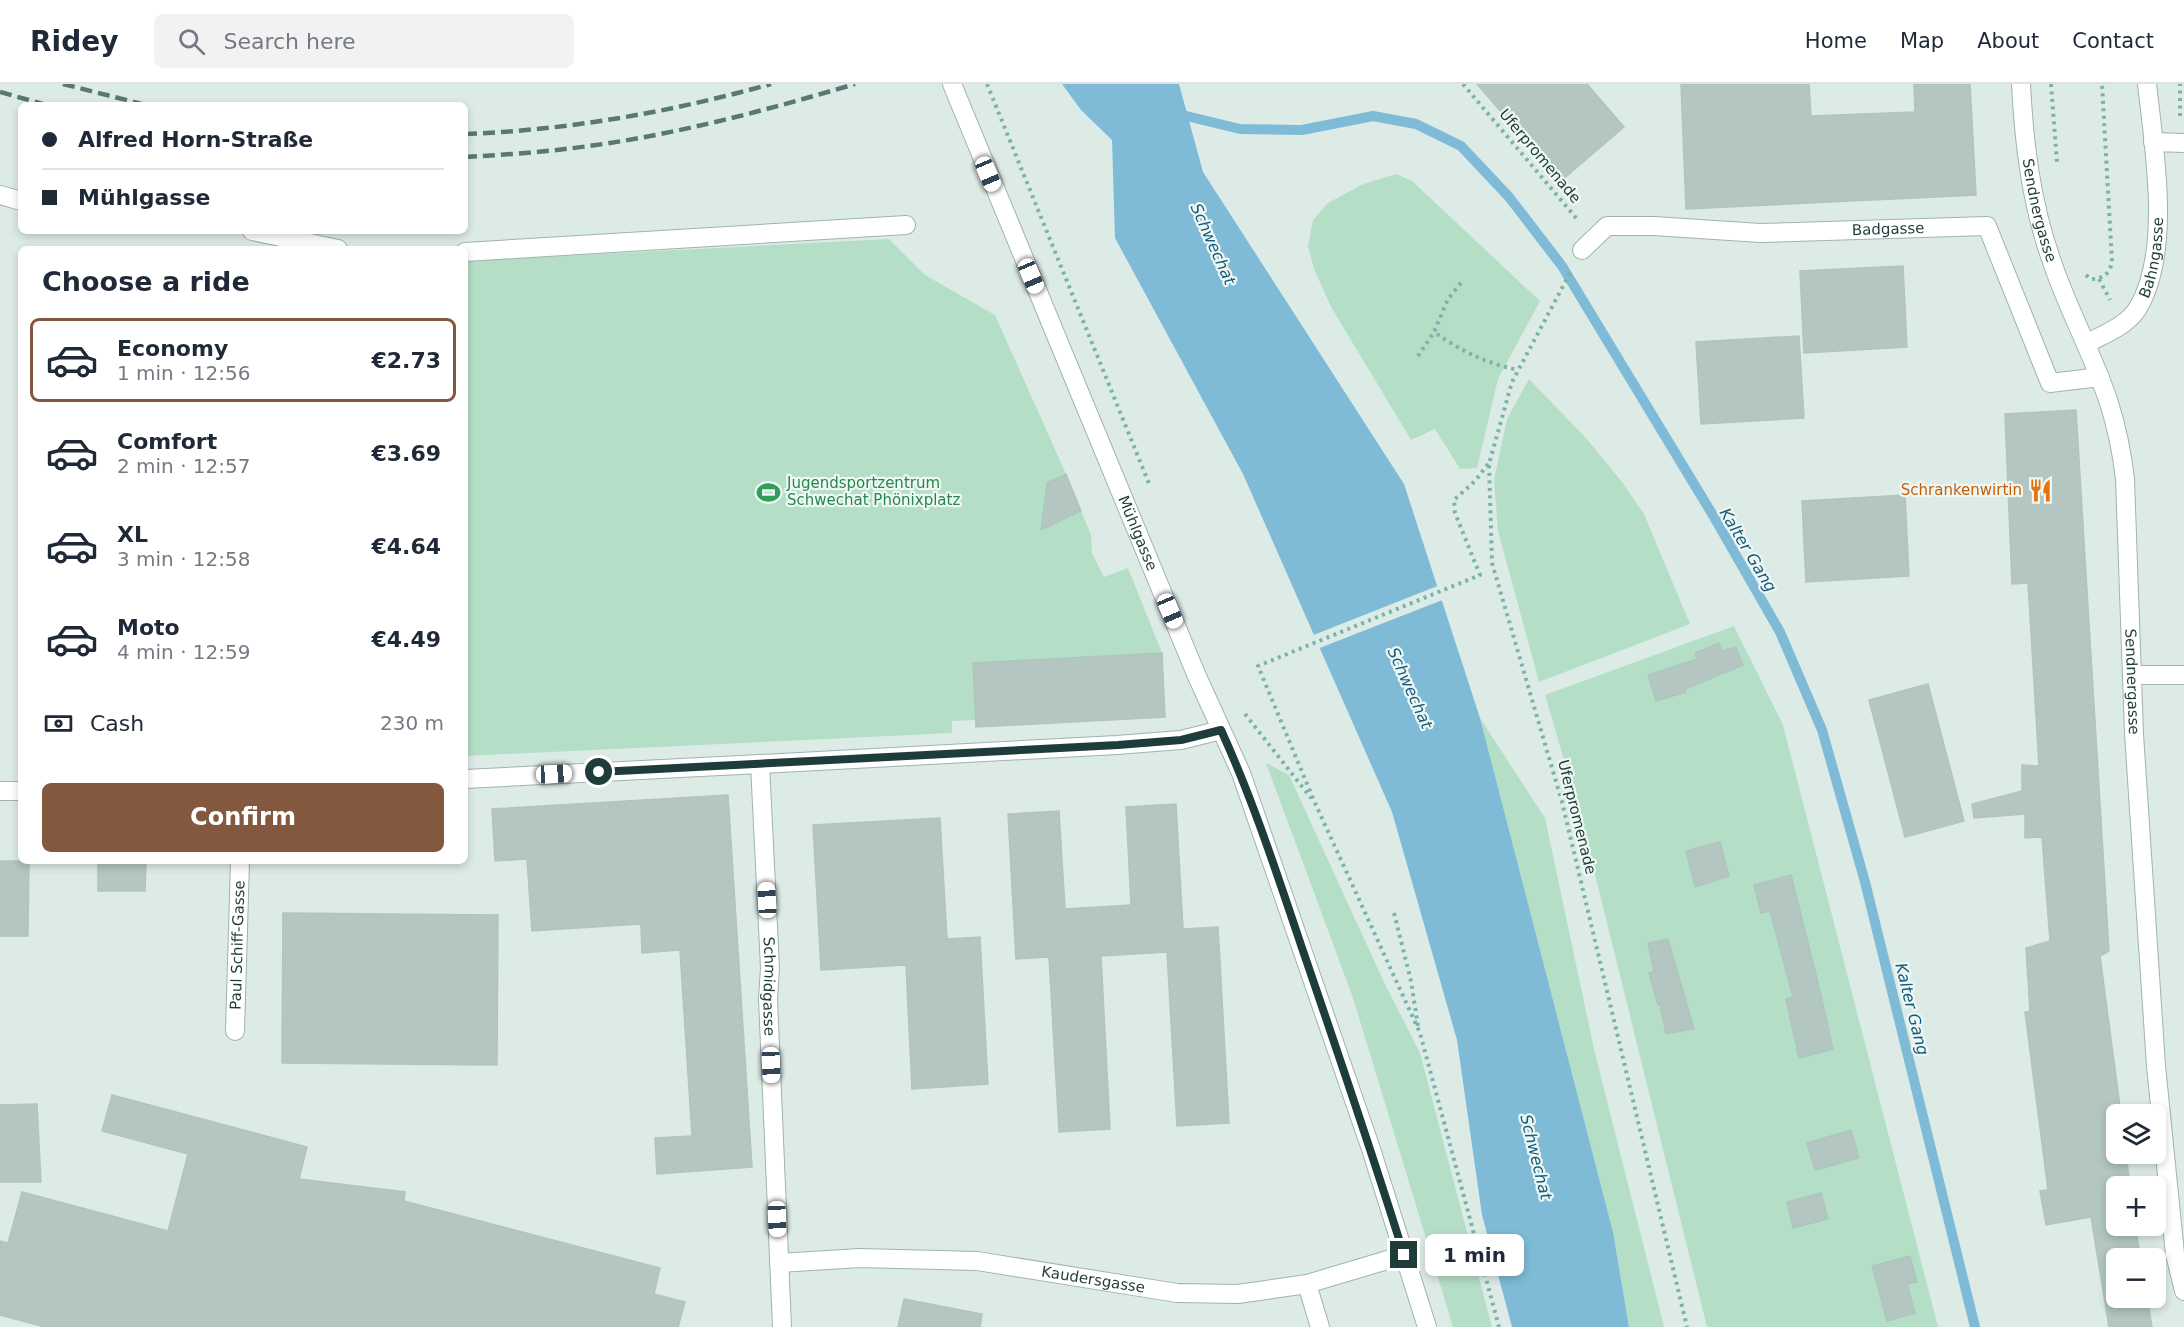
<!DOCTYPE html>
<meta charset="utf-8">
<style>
body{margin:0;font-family:"DejaVu Sans",sans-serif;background:#f2f2f3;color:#1f2937;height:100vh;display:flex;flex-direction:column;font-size:22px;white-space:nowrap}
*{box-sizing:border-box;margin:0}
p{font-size:20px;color:#747a83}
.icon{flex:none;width:33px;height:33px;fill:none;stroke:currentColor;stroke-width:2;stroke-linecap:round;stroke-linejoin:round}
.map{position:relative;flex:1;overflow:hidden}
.sheet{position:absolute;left:18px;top:162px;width:450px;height:618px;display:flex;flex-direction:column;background:#fff;border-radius:9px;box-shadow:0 3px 9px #0003}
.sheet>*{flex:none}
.guide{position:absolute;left:18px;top:18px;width:450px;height:132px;border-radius:9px;box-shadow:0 3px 9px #0003;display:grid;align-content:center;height:132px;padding:0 24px;background:#fff}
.controls{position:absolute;left:2106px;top:1020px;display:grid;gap:12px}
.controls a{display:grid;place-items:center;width:60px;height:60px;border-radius:9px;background:#fff;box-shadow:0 3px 9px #0003;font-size:30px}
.end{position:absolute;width:27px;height:27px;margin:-14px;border:8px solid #1e3c39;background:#fff;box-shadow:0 0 0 3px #fff}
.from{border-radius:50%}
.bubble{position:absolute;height:42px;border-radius:9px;background:#fff;box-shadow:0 3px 9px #0003;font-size:20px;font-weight:600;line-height:42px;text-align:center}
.car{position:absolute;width:18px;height:36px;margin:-18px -9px;border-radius:8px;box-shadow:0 0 4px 2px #0007;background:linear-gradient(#fff 24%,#345 0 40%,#fff 0 76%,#345 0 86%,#fff 0)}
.guide b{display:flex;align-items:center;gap:21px;height:57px;font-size:22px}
.guide b+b{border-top:2px solid #e0e1e3}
.guide i{width:15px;height:15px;background:#1f2937}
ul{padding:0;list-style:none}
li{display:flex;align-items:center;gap:18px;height:84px;margin:0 12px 9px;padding:0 12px;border:3px solid transparent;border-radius:9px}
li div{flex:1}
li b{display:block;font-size:22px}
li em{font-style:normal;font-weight:600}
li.selected{border-color:#84583e}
li>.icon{width:54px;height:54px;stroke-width:1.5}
h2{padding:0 24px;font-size:27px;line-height:72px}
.pay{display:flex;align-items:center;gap:15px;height:66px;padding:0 24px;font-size:22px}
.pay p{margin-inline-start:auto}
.button{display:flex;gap:12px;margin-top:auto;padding:12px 24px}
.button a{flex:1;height:69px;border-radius:9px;background:#84583e;color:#fff;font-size:24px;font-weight:600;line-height:69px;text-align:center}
header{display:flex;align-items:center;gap:36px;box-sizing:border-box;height:84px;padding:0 30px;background:#fff;border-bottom:2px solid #e0e1e3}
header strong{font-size:28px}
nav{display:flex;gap:33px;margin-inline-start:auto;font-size:21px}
.search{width:420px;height:54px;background:#f2f2f3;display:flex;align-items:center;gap:15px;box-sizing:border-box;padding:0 21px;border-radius:9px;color:#747a83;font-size:22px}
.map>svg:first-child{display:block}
.green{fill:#b4dfc6}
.water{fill:#7fbbd6}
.pier{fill:#ddebe7}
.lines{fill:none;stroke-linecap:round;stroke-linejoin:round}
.stream{stroke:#7fbbd6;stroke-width:10}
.building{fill:#b3c6c1;stroke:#afc5c0;stroke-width:1.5}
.minor-casing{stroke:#a0b3af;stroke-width:20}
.path{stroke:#7bb2a9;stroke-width:4;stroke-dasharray:3 4.5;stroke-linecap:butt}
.minor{stroke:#fff;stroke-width:18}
.rail{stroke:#577875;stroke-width:4.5;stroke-dasharray:12 6;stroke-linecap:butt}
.route{stroke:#1e3c39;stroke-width:8}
.labels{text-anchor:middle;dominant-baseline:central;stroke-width:4.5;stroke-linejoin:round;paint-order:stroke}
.street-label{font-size:15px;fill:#1e3c39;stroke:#eef7f4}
.leisure-label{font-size:15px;fill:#27864d;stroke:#eef7f4;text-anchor:start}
.food-label{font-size:15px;fill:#c56008;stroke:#eef7f4;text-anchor:end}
.water-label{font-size:16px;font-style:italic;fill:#135a7d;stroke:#eef7f4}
</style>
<header>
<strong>Ridey</strong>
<div class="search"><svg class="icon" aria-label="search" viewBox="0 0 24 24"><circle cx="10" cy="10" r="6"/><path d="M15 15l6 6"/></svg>Search here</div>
<nav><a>Home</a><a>Map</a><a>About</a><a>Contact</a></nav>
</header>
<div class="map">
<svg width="2184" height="1243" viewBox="0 0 2184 1243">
<rect width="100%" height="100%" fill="#ddebe7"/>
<path class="green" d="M1396,90L1412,97L1540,217L1498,295L1477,384L1460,385L1435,345L1411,356L1331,223L1314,185L1308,162L1313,136L1328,119L1361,101Z
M889,155L925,191L995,231L1066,390L1091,451L1092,469L1104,493L1128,484L1162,569L1165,633L976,643V636L952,637V649L465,672V177Z
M1529,295L1586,354L1622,398L1644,430L1690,540L1539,598L1498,447L1494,396L1507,335Z
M1734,542L1783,641L1938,1243H1707L1580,730L1545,611Z
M1480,634L1545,734L1594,965L1664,1243H1629L1613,1148Z
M1266,679L1289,691L1383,896L1420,969L1492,1243H1453L1353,914Z"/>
<path class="water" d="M1062,0H1179L1203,88L1404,400L1480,634L1613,1148L1629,1243H1512L1482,1131L1457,956L1392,728L1243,390L1115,154L1112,56L1081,26Z"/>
<path class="pier" d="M1440,501L1445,515L1317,565L1311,552Z"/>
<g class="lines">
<path class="stream" d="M1174,29L1240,45L1302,46L1373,32L1416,40L1461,62L1509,113L1562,182L1714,433L1780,548L1822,646L1865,798L1975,1243"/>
</g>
<path class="building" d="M1477,0H1587L1624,43L1561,97Z
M1681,0H1809L1811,32L1915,28L1914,0H1970L1976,111L1686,125Z
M1903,182L1907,263L1804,269L1800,187Z
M1799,252L1804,334L1701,340L1696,258Z
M2076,326L2109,867L2100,872L2121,1030H2116V1070H2126L2130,1102H2116V1142H2135L2141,1174H2116V1214H2147L2152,1243H2109L2091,1133L2046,1141L2040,1107L2048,1106L2025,928L2030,927L2026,864L2050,857L2042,753L2025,754V730L1974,734L1972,720L2022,707V681L2039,682L2028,499L2012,500L2005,330Z
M1066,390L1081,427L1041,446L1047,399Z
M1905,411L1909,492L1806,498L1802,417Z
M1719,559L1722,567L1736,563L1743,581L1685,605L1686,608L1656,617L1648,591L1697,575L1695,569Z
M1162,569L1165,633L976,643L973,579Z
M1928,600L1964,737L1905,753L1869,616Z
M728,711L752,1083L657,1090L655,1054L692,1052L680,866L642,869L641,840L532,847L527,775L495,777L492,725Z
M1176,720L1183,845L1218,843L1229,1039L1177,1042L1167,868L1101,872L1110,1045L1059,1048L1049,873L1016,875L1008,730L1059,727L1065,825L1131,821L1126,723Z
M940,734L947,855L980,853L988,1000L912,1005L906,881L821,886L813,741Z
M1720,758L1729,792L1695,803L1686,767Z
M0,777H29L28,852H0Z
M98,777H146L145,807H98Z
M1791,791L1819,903L1833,965L1799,974L1786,915L1793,913L1770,827L1761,829L1754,801Z
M283,829L498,831L497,981L282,979Z
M1668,855L1694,945L1666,950L1660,920L1658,921L1649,889L1654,887L1648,859Z
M112,1011L307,1063L299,1095L405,1108L404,1117L660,1184L654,1210L685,1218L678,1243H45L0,1231V1157L8,1159L22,1108L168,1147L188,1070L102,1047Z
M37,1020L41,1098H0V1021Z
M1851,1046L1859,1074L1815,1086L1807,1059Z
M1821,1109L1828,1135L1793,1144L1787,1118Z
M1910,1172L1917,1198L1907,1200L1915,1229L1887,1237L1872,1182Z
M904,1215L982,1230L980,1243H898Z"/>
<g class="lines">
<defs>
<g id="minor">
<path id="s1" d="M952,0L1196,590L1241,689L1371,1065L1427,1243"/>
<path id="s2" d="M2021,0C2024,59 2031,118 2051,175C2067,224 2093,270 2109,319C2117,344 2122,369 2125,395L2134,650L2156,982L2175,1170L2184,1207"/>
<path d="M2153,58L2184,59"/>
<path d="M0,111L21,117"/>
<path d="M252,147L338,165"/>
<path id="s3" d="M1582,166L1607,142H1654L1760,149L1987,142L2050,299L2100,293"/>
<path d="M465,168L906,141"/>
<path id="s4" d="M2086,260C2104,250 2127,242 2138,224C2172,166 2154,64 2147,0"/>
<path d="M2132,591H2184"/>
<path d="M760,680L1117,661L1181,656L1221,646"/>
<path id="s5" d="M465,695L760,680L770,884L768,915L782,1243"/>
<path d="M0,707H21"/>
<path id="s6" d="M235,947L240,777"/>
<path id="s7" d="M779,1179L860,1174L977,1177L1177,1209L1238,1210L1307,1200L1404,1171"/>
<path d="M1307,1200L1320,1243"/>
</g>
</defs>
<use href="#minor" class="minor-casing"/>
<path class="path" d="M987,0L1150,402
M1463,0L1577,135
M2051,0L2057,78
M2180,32V0
M1570,189L1512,298L1489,380L1492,479L1562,718L1687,1243
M2086,191L2090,195C2103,195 2109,191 2112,178L2102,0
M2099,195L2110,216
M1461,199L1448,215L1434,248C1463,268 1483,278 1518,286
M1418,272L1434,248
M1488,380L1475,397L1454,416L1455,429L1480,491L1258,582L1315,719L1420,949L1499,1243
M1245,630L1311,714
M1394,829L1411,897L1418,942"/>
<use href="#minor" class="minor"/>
<path class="rail" d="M63,0L146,21
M0,8L47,21
M465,50C569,46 671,28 771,0
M465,73C498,71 532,69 565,65C664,54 760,28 855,0"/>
</g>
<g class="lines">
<path class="route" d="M599,688L1118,661L1181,656L1221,646C1253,716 1277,790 1302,864C1337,966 1372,1068 1404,1171"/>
</g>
<defs>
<symbol id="restaurant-bare" viewBox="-9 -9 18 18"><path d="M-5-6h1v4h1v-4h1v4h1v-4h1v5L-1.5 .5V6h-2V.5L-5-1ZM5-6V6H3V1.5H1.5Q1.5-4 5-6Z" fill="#e8710a" stroke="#eef7f4" stroke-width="2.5" paint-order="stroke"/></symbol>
<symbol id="stadium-bare" viewBox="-9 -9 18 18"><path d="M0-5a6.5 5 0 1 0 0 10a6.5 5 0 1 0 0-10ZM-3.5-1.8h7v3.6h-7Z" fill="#2e9e5b" stroke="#eef7f4" stroke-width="2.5" paint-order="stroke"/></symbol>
</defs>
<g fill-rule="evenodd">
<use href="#restaurant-bare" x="2024" y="390" width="33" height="33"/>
<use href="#stadium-bare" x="752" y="392" width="33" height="33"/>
</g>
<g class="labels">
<g class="street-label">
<text transform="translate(1540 72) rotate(50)">Uferpromenade</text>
<text stroke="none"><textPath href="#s2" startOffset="128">Sendnergasse</textPath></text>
<text stroke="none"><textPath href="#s3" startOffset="316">Badgasse</textPath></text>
<text stroke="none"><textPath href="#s4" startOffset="117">Bahngasse</textPath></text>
<text stroke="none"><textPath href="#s1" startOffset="486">Mühlgasse</textPath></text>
<text stroke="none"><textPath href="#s2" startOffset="614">Sendnergasse</textPath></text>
<text transform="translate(1577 733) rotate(76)">Uferpromenade</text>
<text stroke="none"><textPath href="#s6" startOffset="86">Paul Schiff-Gasse</textPath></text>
<text stroke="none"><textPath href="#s5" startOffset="518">Schmidgasse</textPath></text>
<text stroke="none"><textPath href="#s7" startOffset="316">Kaudersgasse</textPath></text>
</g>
<g class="leisure-label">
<text x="787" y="399">Jugendsportzentrum<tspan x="787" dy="17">Schwechat Phönixplatz</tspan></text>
</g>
<g class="food-label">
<text x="2022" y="406">Schrankenwirtin</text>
</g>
<g class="water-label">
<text transform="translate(1213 160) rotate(66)">Schwechat</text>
<text transform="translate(1748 466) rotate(59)">Kalter Gang</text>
<text transform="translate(1410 604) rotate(66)">Schwechat</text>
<text transform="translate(1912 925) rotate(76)">Kalter Gang</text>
<text transform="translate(1536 1073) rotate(76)">Schwechat</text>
</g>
</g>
</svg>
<div class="controls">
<a><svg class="icon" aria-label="layers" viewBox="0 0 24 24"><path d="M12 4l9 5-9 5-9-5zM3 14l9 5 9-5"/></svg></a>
<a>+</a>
<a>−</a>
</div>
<i class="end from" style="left:599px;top:688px"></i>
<i class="end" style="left:1404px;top:1171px"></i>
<div class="bubble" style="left:1425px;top:1150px;width:99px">1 min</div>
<i class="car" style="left:988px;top:90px;rotate:157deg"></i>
<i class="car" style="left:1031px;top:192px;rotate:157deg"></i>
<i class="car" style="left:1170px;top:527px;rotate:157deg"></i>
<i class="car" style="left:554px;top:690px;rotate:87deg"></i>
<i class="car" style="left:767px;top:816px;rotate:357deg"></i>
<i class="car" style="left:771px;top:981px;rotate:178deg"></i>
<i class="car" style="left:777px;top:1135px;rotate:178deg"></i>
<div class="guide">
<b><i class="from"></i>Alfred Horn-Straße</b>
<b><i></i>Mühlgasse</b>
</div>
<section class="sheet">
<h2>Choose a ride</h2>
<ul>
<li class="selected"><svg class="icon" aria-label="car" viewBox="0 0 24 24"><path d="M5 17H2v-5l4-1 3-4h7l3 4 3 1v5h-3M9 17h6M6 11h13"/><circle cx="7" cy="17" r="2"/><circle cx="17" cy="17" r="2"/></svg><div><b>Economy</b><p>1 min · 12:56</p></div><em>€2.73</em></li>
<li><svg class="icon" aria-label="car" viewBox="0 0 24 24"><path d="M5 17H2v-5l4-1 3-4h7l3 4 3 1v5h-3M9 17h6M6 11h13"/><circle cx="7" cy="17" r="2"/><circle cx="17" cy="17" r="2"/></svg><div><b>Comfort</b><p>2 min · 12:57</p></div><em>€3.69</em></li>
<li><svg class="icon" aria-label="car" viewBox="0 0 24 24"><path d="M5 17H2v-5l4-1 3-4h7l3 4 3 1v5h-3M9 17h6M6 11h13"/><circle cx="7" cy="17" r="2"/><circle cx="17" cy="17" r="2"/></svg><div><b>XL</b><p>3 min · 12:58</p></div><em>€4.64</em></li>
<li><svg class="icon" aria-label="car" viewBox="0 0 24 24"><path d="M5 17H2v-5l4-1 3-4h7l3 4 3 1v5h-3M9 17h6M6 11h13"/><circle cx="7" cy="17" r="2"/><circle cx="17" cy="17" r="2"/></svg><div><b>Moto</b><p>4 min · 12:59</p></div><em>€4.49</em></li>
</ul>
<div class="pay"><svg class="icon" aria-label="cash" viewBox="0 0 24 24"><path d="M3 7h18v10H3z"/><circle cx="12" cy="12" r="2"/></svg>Cash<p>230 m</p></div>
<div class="button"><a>Confirm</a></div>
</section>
</div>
